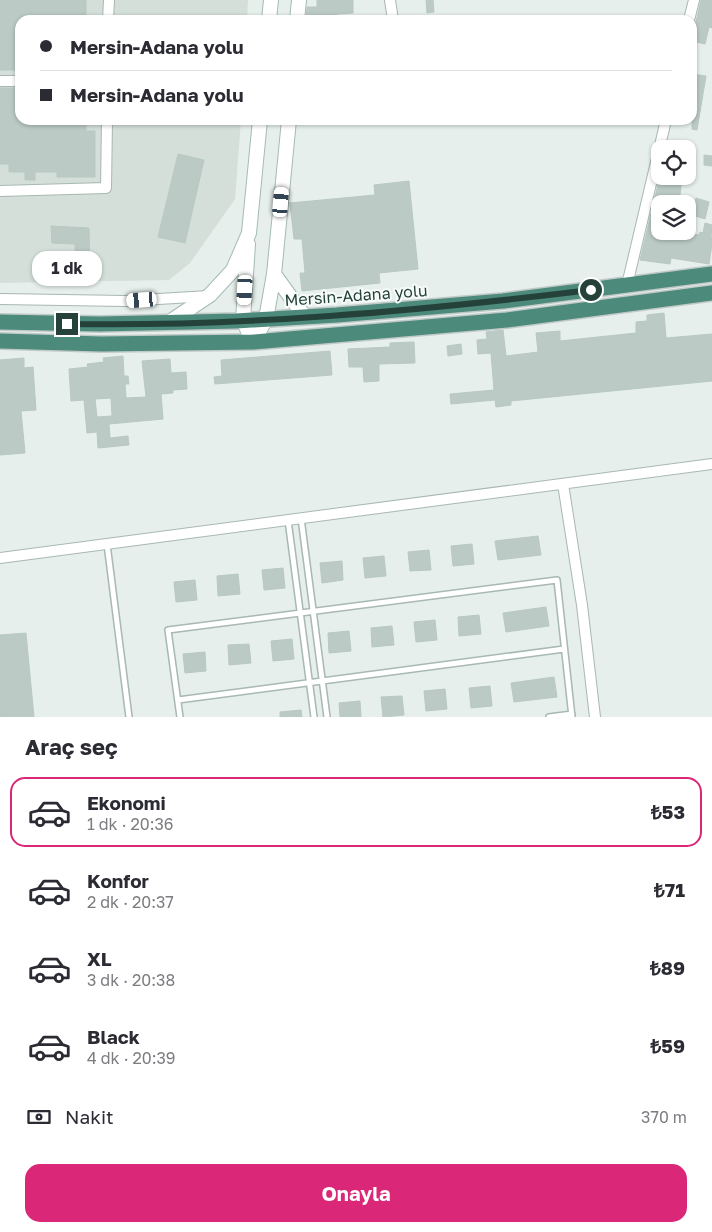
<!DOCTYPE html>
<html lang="tr">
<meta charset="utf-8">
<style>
body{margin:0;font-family:"Golos Text",sans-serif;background:#f2f2f3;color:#2b2b33;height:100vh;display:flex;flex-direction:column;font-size:19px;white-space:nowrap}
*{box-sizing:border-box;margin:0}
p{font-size:16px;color:#7c7c81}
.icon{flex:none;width:28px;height:28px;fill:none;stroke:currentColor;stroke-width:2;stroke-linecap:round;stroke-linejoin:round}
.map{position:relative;height:717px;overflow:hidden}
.panel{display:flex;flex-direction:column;background:#fff;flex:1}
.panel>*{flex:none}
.guide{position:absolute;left:15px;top:15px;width:682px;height:110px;border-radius:15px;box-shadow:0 1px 4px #0004;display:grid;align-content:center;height:110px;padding:0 25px;background:#fff}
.buttons{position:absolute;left:651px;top:140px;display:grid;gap:10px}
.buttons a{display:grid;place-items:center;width:45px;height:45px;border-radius:10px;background:#fff;box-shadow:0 1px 4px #0004;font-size:25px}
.end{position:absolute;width:22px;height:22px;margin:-11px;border:6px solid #24423a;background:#fff;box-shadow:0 0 0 2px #fff}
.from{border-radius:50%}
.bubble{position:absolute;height:35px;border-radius:15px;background:#fff;box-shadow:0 1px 4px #0004;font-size:16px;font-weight:700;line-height:35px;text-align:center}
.car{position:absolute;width:15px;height:30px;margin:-15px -8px;border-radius:6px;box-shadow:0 0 4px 1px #0007;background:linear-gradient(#fff 24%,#345 0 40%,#fff 0 76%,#345 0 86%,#fff 0)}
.guide b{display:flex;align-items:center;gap:18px;height:48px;font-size:19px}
.guide b+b{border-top:1px solid #e1e1e2}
.guide i{width:12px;height:12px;background:#2b2b33}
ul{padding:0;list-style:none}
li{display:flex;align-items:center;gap:15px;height:70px;margin:0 10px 8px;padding:0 15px;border:2px solid transparent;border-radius:15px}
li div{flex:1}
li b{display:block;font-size:19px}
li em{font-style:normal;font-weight:700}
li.selected{border-color:#db2777}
li>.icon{width:45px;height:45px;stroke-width:1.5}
h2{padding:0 25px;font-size:22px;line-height:60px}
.pay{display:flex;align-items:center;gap:12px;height:55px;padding:0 25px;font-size:19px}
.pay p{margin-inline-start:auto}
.primary-button{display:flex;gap:10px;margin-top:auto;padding:10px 25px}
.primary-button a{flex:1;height:58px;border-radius:15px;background:#db2777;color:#fff;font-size:20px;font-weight:700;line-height:58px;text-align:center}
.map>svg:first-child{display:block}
.built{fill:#d4dfda}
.building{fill:#bbcac4;stroke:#b8c9c2;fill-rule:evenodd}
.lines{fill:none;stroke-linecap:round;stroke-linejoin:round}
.service-casing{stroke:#a8b8b2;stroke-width:8}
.minor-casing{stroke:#a8b8b2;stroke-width:12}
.secondary-casing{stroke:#a4bbb3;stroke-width:16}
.trunk-casing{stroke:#c2cac8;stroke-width:18}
.service{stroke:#fff;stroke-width:5}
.minor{stroke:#fff;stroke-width:10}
.secondary{stroke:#fff;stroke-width:14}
.trunk{stroke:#4c8a7c;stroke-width:15}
.route{stroke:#24423a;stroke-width:6}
.labels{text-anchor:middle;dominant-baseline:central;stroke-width:4;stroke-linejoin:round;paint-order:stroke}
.street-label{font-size:16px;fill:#24423a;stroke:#f7fbf9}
</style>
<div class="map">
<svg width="712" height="717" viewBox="0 0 712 717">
<rect width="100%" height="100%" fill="#e6efeb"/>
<path class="built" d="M0,0H248L247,20H20V120H241L235,199L190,263L169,280L0,283Z"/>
<path class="building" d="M0,0H86V20H20V70H0Z
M317,0H353V13L337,14V20H306L307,7H317Z
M426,0H433L434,12L427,13Z
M701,0H712V28L709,27L705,44L692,41V26L696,22Z
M692,74L706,76L697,130L692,129Z
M0,88H20V120H86V131H95V177H57V172H35V180H25V172H9V164H0Z
M178,154L204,160L185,243L158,237Z
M704,155L712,156V166L704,165Z
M660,176H682L679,204H660V231H675L699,235L700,232L703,233L705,223L712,225L711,237H712V244L709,264L671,258L670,264L640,260Z
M409,181L418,269L379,273L380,283L302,291L300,273H305L302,239H294L290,203L375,195L374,185Z
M696,198L709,202L705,219L692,215Z
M51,226L89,228L90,272L75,274V244L52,243Z
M664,313L666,338L712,334V381L511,401V405L496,407L495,400L451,404L450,394L494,390L491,353L478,354L477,340L487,339L486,332L503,330L506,356L538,352L536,333L560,331V341L636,333V322L647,321V315Z
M414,342L415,363L379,364V381L364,382L363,367H349L348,349L390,347V343Z
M461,344L462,354L448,356L447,346Z
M330,351L332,375L215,384L214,377L222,376L221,360Z
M123,356L124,376H128L129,384H125L126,398L146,397L142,361L170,359L171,373L186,372L187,389L173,390V393L161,394L163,419L109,424L110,438L128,436L129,445L98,448L97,432L87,433L84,400L71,401L69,369L88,367L87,364L104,362L103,358ZM111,398L112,416L97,417L95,399Z
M24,358V368L33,367L36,410L21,411L25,453L0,455V360Z
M538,536L541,555L498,560L495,541Z
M472,544L474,564L453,566L451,546Z
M429,550L431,570L410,571L408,552Z
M384,556L386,576L365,578L363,558Z
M342,561L343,580L322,583L320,563Z
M283,568L285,588L264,590L262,570Z
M238,574L240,594L218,596L217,576Z
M195,580L197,600L176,602L174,582Z
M546,607L549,626L506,632L503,613Z
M479,615L481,634L459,636L458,617Z
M435,620L437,640L416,642L414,622Z
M392,626L394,645L372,647L371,628Z
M349,631L351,651L329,653L328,633Z
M26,633L34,717H0V635Z
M292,639L294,659L273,661L271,641Z
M249,644L251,663L229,665L228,645Z
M205,652L206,671L185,673L183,654Z
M554,677L557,697L514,702L511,683Z
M490,686L492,706L471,708L469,688Z
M445,689L447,709L426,711L424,691Z
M402,696L404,715L383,717L381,697Z
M360,701L361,717H340L339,703Z
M301,710L302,717H280V712Z"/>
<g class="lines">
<defs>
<path id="service" d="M301,518L327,717
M288,520L314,717
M107,544L129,717
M178,700L564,649
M180,717L168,630L557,580L572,717
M549,717L572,714"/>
<path id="minor" d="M390,0L393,20
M108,20L109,0
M689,20L694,0
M0,81H20
M0,191L106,188L107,120
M627,285L666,120
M0,299L125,301L209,296
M563,484L582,605L595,717
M0,558L712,464"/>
<path id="secondary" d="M269,20L271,0
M297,20L299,0
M289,120L274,274L305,317
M248,244L243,320L253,342
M168,323L210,295L233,270L249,233L260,120
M253,342L266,319L274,274"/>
<path id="trunk" d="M0,322L100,324L236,321L337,315L503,301L712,274
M0,341L101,344L253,342L507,320L712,293"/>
</defs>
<use href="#service" class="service-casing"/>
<use href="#minor" class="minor-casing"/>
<use href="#secondary" class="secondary-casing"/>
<use href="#trunk" class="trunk-casing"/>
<use href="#service" class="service"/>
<use href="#minor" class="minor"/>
<use href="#secondary" class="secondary"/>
<use href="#trunk" class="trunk"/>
</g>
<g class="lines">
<path class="route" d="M67,324C242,327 418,311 591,290"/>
</g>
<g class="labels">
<g class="street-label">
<text transform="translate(356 295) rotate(-4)">Mersin-Adana yolu</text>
</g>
</g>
</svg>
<div class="buttons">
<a><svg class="icon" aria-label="locate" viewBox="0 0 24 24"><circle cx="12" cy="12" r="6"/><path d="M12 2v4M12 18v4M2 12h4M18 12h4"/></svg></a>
<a><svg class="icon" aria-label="layers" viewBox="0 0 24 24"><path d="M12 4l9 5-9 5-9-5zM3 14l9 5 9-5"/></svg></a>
</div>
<i class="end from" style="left:591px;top:290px"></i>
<i class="end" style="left:67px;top:324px"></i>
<div class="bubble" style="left:32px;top:251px;width:70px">1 dk</div>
<i class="car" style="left:281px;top:202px;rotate:5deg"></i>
<i class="car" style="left:245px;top:290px;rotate:183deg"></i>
<i class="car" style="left:142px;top:300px;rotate:266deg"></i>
<div class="guide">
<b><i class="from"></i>Mersin-Adana yolu</b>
<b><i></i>Mersin-Adana yolu</b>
</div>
</div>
<section class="panel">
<h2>Araç seç</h2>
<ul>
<li class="selected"><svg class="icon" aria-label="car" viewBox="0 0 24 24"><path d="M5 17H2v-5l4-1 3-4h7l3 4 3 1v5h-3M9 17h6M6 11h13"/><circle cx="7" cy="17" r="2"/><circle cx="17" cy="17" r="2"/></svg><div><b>Ekonomi</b><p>1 dk · 20:36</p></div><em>₺53</em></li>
<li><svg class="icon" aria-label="car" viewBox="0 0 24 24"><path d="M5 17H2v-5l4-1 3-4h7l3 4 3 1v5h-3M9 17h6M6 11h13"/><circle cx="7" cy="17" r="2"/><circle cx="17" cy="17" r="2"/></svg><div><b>Konfor</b><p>2 dk · 20:37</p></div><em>₺71</em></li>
<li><svg class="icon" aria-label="car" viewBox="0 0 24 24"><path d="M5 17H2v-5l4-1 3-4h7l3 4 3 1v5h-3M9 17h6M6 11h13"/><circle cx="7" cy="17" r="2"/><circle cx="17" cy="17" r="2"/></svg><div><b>XL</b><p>3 dk · 20:38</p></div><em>₺89</em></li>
<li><svg class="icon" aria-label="car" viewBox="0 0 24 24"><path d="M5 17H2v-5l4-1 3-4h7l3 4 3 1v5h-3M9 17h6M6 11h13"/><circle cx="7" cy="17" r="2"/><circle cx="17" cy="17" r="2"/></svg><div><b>Black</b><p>4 dk · 20:39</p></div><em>₺59</em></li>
</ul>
<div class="pay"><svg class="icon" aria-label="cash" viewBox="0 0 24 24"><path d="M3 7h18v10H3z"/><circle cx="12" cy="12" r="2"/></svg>Nakit<p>370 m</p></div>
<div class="primary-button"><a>Onayla</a></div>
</section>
